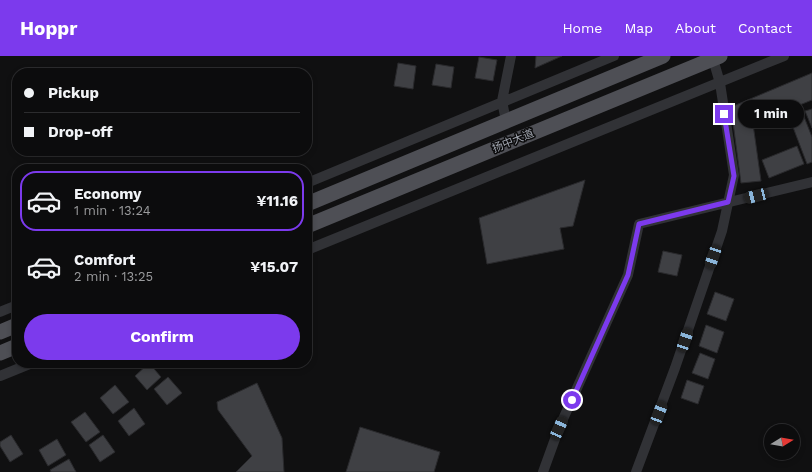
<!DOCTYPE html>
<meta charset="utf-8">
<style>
body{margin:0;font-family:"Work Sans","Noto Sans SC",sans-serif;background:#151516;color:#f1f3f6;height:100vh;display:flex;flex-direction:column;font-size:15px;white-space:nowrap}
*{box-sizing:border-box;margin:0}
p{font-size:13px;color:#9a9b9d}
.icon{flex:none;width:22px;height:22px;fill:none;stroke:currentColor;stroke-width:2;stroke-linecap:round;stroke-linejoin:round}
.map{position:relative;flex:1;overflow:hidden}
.side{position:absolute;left:12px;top:108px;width:300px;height:204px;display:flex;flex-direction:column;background:#0c0c0d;border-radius:16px;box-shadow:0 2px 6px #0003,0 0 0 1px #2c2c2e}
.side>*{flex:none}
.hud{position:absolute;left:12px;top:12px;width:300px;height:88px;border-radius:16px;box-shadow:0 2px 6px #0003,0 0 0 1px #2c2c2e;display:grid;align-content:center;height:88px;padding:0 12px;background:#0c0c0d}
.needle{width:26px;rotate:79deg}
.fabs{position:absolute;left:764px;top:368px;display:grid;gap:8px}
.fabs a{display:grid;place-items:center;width:36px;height:36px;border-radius:50%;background:#0c0c0d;box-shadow:0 2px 6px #0003,0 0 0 1px #2c2c2e;font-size:20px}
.end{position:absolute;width:18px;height:18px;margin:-9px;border:5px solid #7c3aed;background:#fff;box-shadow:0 0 0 2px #fff}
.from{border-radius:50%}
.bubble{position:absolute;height:28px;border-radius:14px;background:#0c0c0d;box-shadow:0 2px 6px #0003,0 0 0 1px #2c2c2e;font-size:13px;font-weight:700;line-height:28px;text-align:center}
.car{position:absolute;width:12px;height:24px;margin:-12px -6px;border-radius:5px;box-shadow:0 0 3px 1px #0007;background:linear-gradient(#222 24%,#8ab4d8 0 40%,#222 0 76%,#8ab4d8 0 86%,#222 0)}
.hud b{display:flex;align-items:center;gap:14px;height:38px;font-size:15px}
.hud b+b{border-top:1px solid #2c2c2e}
.hud i{width:10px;height:10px;background:#f1f3f6}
ul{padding:7px 0 0;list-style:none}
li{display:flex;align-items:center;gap:12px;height:60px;margin:0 8px 6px;padding:0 4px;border:2px solid transparent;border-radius:16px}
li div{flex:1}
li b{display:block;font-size:15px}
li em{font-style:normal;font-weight:700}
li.current{border-color:#7c3aed}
li>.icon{width:36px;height:36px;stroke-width:1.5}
.cta{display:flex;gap:8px;margin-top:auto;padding:8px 12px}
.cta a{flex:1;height:46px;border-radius:24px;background:#7c3aed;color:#fff;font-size:16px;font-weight:700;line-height:46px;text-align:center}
header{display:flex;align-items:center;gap:24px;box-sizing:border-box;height:56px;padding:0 20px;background:#7c3aed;color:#fff}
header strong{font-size:19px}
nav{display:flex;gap:22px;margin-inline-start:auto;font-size:14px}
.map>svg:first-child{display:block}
.building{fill:#3f4044;stroke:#2a2a2d}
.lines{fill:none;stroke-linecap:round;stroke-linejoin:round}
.street{stroke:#313236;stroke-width:10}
.primary{stroke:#4e4f55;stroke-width:15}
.route{stroke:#7c3aed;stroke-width:5}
.labels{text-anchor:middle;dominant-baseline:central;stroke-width:3;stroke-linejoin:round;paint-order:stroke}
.street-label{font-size:11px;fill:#a2a7b1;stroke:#0b0b0c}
</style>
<header>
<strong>Hoppr</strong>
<nav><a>Home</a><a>Map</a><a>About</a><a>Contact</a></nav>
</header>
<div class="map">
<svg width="812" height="416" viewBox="0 0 812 416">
<rect width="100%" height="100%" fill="#101011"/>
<path class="building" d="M536,0H562L535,12Z
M479,1L497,4L493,25L475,22Z
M398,7L416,10L413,33L394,30Z
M436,8L454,11L451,32L432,29Z
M812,17V44L753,68L761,125L741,127L731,51Z
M801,53L812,81V106L807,108L788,58Z
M812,53V72L805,55Z
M797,90L804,108L769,122L762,104Z
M585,124L573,170L560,172L564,193L487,208L479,162Z
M663,195L682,199L677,220L658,216Z
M715,236L734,243L726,265L707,258Z
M706,269L724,276L717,297L699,290Z
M700,297L715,303L708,323L692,317Z
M149,307L161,321L147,334L135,320Z
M168,321L182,337L167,349L154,333Z
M687,324L704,330L698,348L681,342Z
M257,327L282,382L284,416H236L252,400L218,354L217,346Z
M115,329L129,346L113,358L100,342Z
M134,352L145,368L129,380L118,365Z
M85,356L100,376L86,386L71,366Z
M360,371L440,396L434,416H346Z
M11,379L23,398L10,406L0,390V386Z
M103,379L115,396L100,406L89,389Z
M57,383L66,399L48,410L39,394Z
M69,403L76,416H51L50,414Z"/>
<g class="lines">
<path class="street" d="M506,65L502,45L511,0
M307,127L614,0
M307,194L784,0
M0,256L17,249
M0,320L32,307
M543,416L559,372L628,219L639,168L812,126
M636,416L675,312L722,175L734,119L720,27L713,3"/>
<path class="primary" d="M307,148L663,0
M307,170L720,0
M0,276L17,269
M0,297L17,290"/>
</g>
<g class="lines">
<path class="route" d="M572,344L628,219L639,168L728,146L734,120L724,58"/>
</g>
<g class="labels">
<g class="street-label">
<text transform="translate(513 85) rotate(-22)">扬中大道</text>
</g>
</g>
</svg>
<div class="fabs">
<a><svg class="needle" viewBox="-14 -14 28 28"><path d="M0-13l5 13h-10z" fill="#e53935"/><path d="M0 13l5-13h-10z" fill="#9a9b9d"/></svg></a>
</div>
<i class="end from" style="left:572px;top:344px"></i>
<i class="end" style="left:724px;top:58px"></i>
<div class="bubble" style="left:738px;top:44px;width:66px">1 min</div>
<i class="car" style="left:756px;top:140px;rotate:256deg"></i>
<i class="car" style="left:713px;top:201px;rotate:199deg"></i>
<i class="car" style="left:685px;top:284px;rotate:18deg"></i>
<i class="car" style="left:659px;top:357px;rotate:21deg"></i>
<i class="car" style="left:559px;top:372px;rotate:24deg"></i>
<div class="hud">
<b><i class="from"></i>Pickup</b>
<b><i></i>Drop-off</b>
</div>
<section class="side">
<ul>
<li class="current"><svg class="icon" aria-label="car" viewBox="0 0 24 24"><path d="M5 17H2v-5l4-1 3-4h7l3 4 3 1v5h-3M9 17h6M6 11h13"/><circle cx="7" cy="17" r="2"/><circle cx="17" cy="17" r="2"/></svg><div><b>Economy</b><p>1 min · 13:24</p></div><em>¥11.16</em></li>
<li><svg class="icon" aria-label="car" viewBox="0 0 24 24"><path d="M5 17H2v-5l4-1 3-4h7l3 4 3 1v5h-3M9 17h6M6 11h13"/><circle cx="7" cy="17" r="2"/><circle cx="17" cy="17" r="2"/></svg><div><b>Comfort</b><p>2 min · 13:25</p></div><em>¥15.07</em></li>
</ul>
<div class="cta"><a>Confirm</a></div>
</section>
</div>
